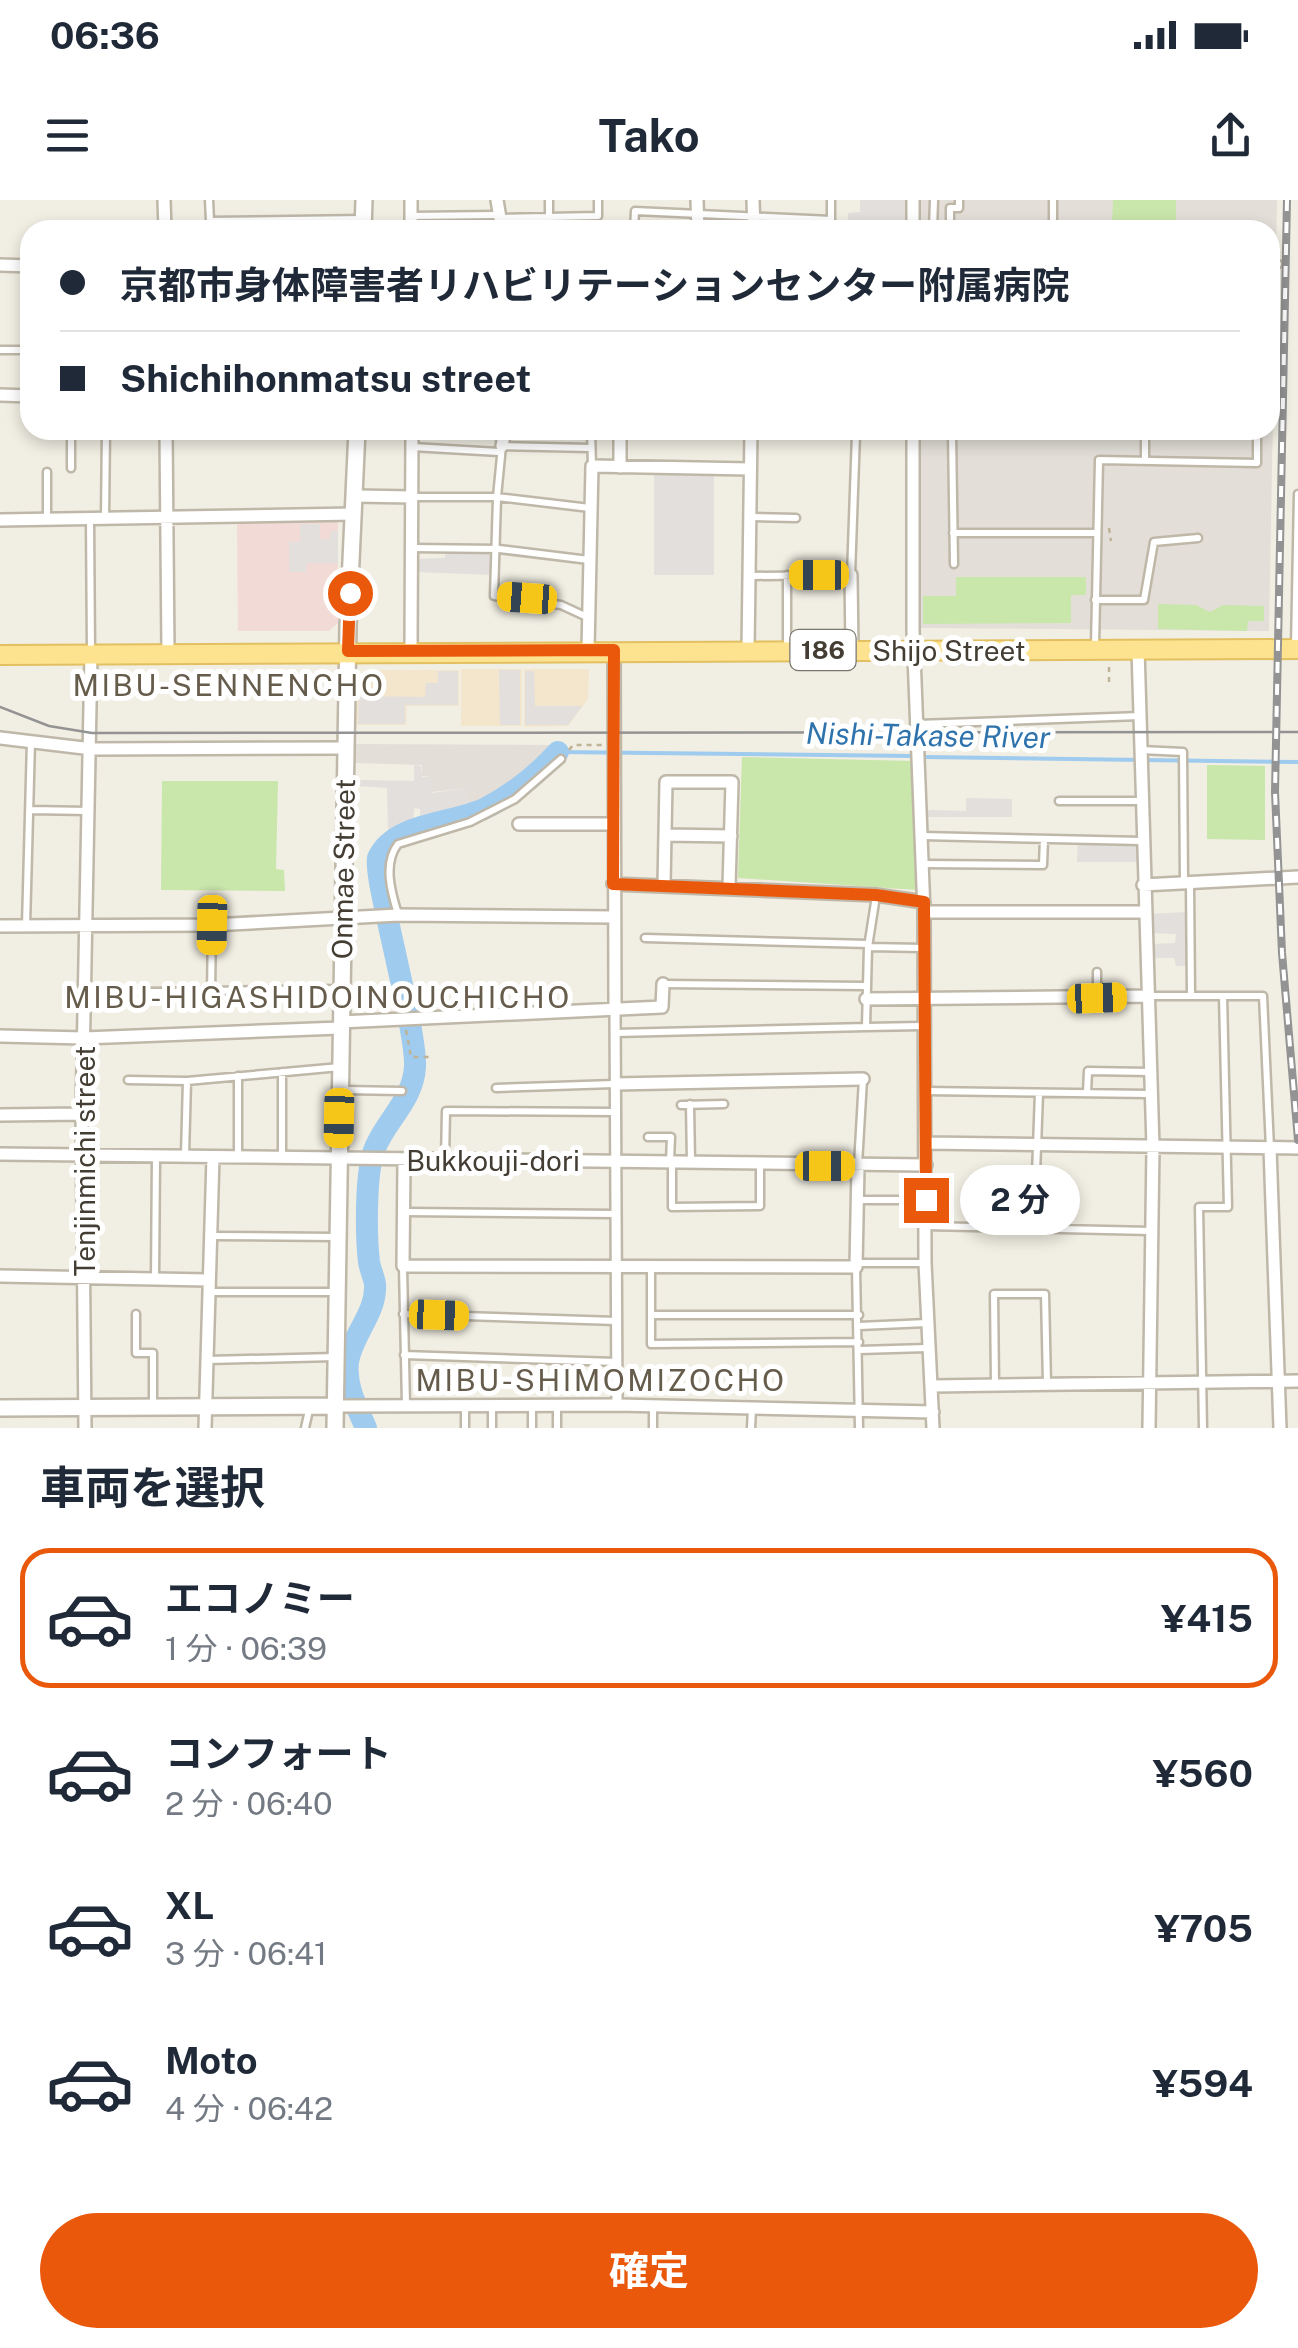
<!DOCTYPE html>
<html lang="ja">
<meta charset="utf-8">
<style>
body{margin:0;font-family:"Public Sans","Noto Sans JP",sans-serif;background:#f2f2f3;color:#1f2937;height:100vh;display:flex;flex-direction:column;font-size:38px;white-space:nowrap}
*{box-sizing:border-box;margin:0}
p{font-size:32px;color:#747a83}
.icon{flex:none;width:55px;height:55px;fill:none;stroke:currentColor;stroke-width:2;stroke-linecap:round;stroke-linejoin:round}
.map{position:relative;height:1228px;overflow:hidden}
.drawer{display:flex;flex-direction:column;background:#fff;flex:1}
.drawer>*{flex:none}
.hud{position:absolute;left:20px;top:20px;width:1260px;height:220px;border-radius:30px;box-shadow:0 5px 15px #0003;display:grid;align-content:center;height:220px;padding:0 40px;background:#fff}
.end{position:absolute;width:45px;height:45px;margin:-22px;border:12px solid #ea580c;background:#fff;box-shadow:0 0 0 5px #fff}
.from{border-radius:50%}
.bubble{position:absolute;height:70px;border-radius:35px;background:#fff;box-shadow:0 5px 15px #0003;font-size:32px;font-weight:700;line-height:70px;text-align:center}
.car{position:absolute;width:30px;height:60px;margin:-30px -15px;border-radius:12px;box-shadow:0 0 8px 2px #0007;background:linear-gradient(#f5c518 24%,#345 0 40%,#f5c518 0 76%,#345 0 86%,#f5c518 0)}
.hud b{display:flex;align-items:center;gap:35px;height:95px;font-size:38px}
.hud b+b{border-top:2px solid #e0e1e3}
.hud i{width:25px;height:25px;background:#1f2937}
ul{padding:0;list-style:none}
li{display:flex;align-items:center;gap:30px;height:140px;margin:0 20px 15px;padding:0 20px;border:5px solid transparent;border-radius:30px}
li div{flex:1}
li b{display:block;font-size:38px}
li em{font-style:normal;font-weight:700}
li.active{border-color:#ea580c}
li>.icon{width:90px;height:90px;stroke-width:1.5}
h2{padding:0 40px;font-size:45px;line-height:120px}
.action{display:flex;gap:20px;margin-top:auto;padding:20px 40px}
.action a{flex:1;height:115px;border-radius:60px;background:#ea580c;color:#fff;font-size:40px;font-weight:700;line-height:115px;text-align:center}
.status{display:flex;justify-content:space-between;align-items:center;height:70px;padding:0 50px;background:#fff;direction:ltr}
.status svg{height:28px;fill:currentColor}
header{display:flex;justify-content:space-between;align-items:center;height:130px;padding:0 40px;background:#fff;font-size:45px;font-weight:700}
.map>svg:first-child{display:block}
.commercial{fill:#f4e5cd}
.industrial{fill:#e3dfd8}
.medical{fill:#f2dbd6}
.green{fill:#c9e6ab}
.parking{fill:#e2dfdc}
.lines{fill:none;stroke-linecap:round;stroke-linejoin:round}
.stream{stroke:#9fcbef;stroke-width:4}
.river{stroke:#9fcbef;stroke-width:22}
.service-casing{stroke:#bfb8a9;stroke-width:11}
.pedestrian-casing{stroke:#bfb8a9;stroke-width:14}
.minor-casing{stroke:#bfb8a9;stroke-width:16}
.tertiary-casing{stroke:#bfb8a9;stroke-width:20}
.primary-casing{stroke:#e2c061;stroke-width:22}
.path{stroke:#beb297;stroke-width:2.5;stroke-dasharray:5 5;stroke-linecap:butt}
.service{stroke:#fff;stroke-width:6}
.pedestrian{stroke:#fff;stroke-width:9}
.minor{stroke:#fff;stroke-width:11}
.tertiary{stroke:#fff;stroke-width:15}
.primary{stroke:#fde290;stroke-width:18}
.tram{stroke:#939393;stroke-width:2.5}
.rail-casing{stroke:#939393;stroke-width:8}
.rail{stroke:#fff;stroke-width:4;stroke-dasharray:11;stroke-linecap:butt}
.route{stroke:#ea580c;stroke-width:12}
.labels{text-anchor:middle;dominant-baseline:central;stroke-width:10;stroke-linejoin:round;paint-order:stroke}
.shield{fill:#fff;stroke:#7b7770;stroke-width:2.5}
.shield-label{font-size:25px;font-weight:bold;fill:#433d33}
.street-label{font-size:28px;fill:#433d33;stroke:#fff}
.neighbourhood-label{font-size:30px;letter-spacing:2.5px;fill:#665c4b;stroke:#fff}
.water-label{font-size:30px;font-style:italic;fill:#2f73ad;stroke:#fff}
</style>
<div class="status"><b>06:36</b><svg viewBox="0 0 49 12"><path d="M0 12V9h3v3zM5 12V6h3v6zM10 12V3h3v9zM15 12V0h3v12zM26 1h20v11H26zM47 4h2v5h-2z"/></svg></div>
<header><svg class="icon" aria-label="menu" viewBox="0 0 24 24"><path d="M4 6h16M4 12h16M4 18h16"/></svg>Tako<svg class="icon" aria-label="share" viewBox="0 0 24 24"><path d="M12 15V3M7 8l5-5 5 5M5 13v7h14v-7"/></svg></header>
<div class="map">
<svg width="1298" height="1228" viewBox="0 0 1298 1228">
<rect width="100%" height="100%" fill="#f1eee3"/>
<path class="commercial" d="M461,469H522V526H461Z
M524,469H589L588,499L568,526L524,527Z
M364,470H459V506H407L406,525H356L357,479Z"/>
<path class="industrial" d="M917,0H1277L1269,431L919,428L917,230H1270V30H917Z
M356,544L555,545L518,583L467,611L466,588L432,592V577L422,576V565L355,563Z"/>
<path class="medical" d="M338,320V423L329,431H238L237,322Z"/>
<path class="green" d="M1113,0H1176V22H1112Z
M956,377H1086V395H1071V423L923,424V396H956Z
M1158,404L1196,405L1210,412L1223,405L1264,406V421H1248L1247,431L1158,429Z
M742,557L914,561L917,690L738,678Z
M1207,565L1265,566V640L1207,639Z
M162,581H278L276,669L284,670L285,691L161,690Z"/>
<path class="parking" d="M860,0H907L908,30H848V13L860,12Z
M654,271H714V375H654Z
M300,324H320V339H330L331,331H338V363H307L306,372H289V342H300Z
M446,351L496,352L493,375L416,372V359L445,358Z
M499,470H520V525H500Z
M438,471H458V505H405V524H358L359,496L425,497L426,483H438Z
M525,471H534L535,506H582L568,525H525Z
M414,565L421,566L422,577H432V593L466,588L468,609L420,622V609L414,608L413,625L388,631L387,588L356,586V580L414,581Z
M966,598L1012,599V617H928V610L966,611Z
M1078,641L1137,642L1138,662H1077Z
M1187,712L1189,766H1176L1174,758H1152V744L1175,743L1176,734L1150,733V714Z"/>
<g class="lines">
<path class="stream" d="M558,552L913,556
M923,557L1298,562"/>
<path class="river" d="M366,1228C357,1207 345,1186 348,1162C352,1134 377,1113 375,1084C374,1077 370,1069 369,1062C366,1036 365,971 375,948C387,919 413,900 415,867C417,829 372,671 378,658C394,622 454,624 486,608C515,593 536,576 558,552"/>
<defs>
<path id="service" d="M209,0L210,21L363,19
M549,0V17
M1053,0V30
M412,16L496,15
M500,18L598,16V0
M634,30L635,11L831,20V0
M933,30L934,0
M950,30V8H959V0
M1270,64H1278
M0,150H30
M591,230L592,265
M946,230L952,233L954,364
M412,247L499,252
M1145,260V230
M71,268V230
M47,272V318
M413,297H497L590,308
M497,297L502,246L591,248
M497,298L494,396L561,405L587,417
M752,317L796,318
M105,318L106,230
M90,320L91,453
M953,333H1094
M412,348L499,349L589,360
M787,375V449
M750,376L851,375L856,234H875V230
M1095,400H1144L1154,342L1198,338
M1095,446L1099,260L1257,263V230
M1295,448L1298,294
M918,524L1140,516
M1141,550L1183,552L1184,683
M1059,601H1141
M30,610L88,611
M922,636L1142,641
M923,664L1043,665L1044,639
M1190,684L1191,796H1263L1270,948
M398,714C391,692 383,663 398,644L470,622L515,599L561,559
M26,726L31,541
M645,738L868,744
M868,747L923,748
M1097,772V797
M663,784L866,786
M86,793L340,789
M211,793L212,726
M1148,796H1191
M866,827L922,826
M615,833L866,827L868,747L876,696
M282,872V957
M128,880L187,881L340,867
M496,888L614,884
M343,890L402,891
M925,891L1150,894
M1087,893L1088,871L1150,872
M690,904L691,962
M681,905L724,904
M648,937H671L670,961
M185,955L187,881
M238,956V876
M445,960L446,911L615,912
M672,962V1007L760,1006V965
M858,965L863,879
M859,1000H926
M405,1012L616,1014
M925,1026L1151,1031
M1034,1028L1039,893
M212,1036L336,1037
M857,1063H924
M403,1067L406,1205
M856,1067L859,1228
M651,1068V1144L859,1142
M155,1079L156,957
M210,1092H336
M136,1114V1153H153V1205
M403,1114L616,1121
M651,1115H859
M859,1126L927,1123
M859,1150L927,1148
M404,1155L616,1162
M208,1160L335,1157
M995,1184L994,1094H1045L1047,1184
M465,1207V1228
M305,1228L309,1210
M492,1228V1207
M532,1228V1205
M557,1228V1206
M653,1228V1207
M751,1228L752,1209
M1203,1228L1199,1007H1228L1223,796"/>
<path id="pedestrian" d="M615,808L617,1205"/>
<path id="minor" d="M164,0L165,30
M497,0L502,30
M697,0L698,30
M753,0L754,30
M913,0V30
M411,30V0
M0,65L30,66
M0,195L30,196
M166,230L168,453
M913,230V430L924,712L925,1063L933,1228
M502,246L505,230
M620,267V230
M355,296L413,297
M0,320L354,314
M851,375L852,450
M1138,449L1153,947L1149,1228
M411,450L412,230
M588,450L592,266L750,269
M614,450L615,808
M748,450L751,230
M0,538L92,549L346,548
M519,624H613
M665,635L731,636
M613,684L876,695L924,702
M664,685L666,582H732L729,687
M1143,685L1298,677
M924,712H1145
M0,726L212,725L398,715L613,717
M866,799L1148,796
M340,822L662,807L663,784
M0,836L84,838L340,828
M615,884L863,879
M0,915L82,914
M927,943L1298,948
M1270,948L1280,1228
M0,954L926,965
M404,960L403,1066L856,1067L858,966
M0,1076L208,1080
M933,1186L1298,1181
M335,1206L617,1205L933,1212
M85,1228L82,914L91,454
M205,1228L213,957"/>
<path id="tertiary" d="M363,30L364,0
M0,1208L335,1206
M335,1228L348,426L357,230"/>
<path id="primary" d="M0,455L1298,449"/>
</defs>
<use href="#service" class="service-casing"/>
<use href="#pedestrian" class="pedestrian-casing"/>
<use href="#minor" class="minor-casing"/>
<use href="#tertiary" class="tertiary-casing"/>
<use href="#primary" class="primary-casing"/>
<path class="path" d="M1109,328L1111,341
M1109,467V482
M569,550L573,545H604
M406,830L411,857H433"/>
<use href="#service" class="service"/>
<use href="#pedestrian" class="pedestrian"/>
<use href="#minor" class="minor"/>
<use href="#tertiary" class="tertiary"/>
<use href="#primary" class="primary"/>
<path class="tram" d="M0,507L49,526L92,533L1298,532"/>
<defs>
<path id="rail" d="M1287,0L1275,592L1282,753L1298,940"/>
</defs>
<use href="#rail" class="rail-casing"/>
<use href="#rail" class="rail"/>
</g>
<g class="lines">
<path class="route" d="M350,393L348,451L614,450L613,684L876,695L924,702L926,1000"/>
</g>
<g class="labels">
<rect class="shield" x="790.5" y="430" width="65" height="40" rx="8"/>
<g class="shield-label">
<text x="823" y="450">186</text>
</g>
<g class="street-label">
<text x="949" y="450">Shijo Street</text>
<text transform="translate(343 669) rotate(-89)">Onmae Street</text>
<text x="493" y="960">Bukkouji-dori</text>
<text transform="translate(84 961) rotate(-90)">Tenjinmichi street</text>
</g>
<g class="neighbourhood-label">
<text x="229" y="485">MIBU-SENNENCHO</text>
<text x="318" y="797">MIBU-HIGASHIDOINOUCHICHO</text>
<text x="601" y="1180">MIBU-SHIMOMIZOCHO</text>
</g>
<g class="water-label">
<text transform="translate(928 535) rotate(1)">Nishi-Takase River</text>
</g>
</g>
</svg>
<i class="end from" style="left:350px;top:393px"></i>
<i class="end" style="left:926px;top:1000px"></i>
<div class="bubble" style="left:960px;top:965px;width:120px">2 分</div>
<i class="car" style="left:819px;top:375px;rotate:270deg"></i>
<i class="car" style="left:527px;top:398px;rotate:274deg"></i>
<i class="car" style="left:212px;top:725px;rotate:181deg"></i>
<i class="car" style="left:1097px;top:798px;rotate:88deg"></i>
<i class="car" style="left:339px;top:918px;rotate:181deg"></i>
<i class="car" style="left:825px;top:966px;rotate:90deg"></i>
<i class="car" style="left:439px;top:1115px;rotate:92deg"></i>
<div class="hud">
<b><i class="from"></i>京都市身体障害者リハビリテーションセンター附属病院</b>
<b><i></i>Shichihonmatsu street</b>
</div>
</div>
<section class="drawer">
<h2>車両を選択</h2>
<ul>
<li class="active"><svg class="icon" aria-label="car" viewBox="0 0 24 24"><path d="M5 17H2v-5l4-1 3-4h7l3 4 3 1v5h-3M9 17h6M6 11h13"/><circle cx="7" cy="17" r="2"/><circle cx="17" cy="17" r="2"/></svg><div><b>エコノミー</b><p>1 分 · 06:39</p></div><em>¥415</em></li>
<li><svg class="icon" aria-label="car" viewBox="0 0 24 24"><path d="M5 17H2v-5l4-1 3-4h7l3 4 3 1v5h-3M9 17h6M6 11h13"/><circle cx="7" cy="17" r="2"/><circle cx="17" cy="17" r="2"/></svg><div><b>コンフォート</b><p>2 分 · 06:40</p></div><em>¥560</em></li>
<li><svg class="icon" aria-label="car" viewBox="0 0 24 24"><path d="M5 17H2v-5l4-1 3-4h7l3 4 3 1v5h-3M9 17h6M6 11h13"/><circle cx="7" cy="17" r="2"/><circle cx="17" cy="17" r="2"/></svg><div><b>XL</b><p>3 分 · 06:41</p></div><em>¥705</em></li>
<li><svg class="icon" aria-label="car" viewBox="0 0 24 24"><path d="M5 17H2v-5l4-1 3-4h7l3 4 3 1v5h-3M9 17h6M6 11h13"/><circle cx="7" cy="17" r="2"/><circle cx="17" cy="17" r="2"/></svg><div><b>Moto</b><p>4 分 · 06:42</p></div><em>¥594</em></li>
</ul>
<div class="action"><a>確定</a></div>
</section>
